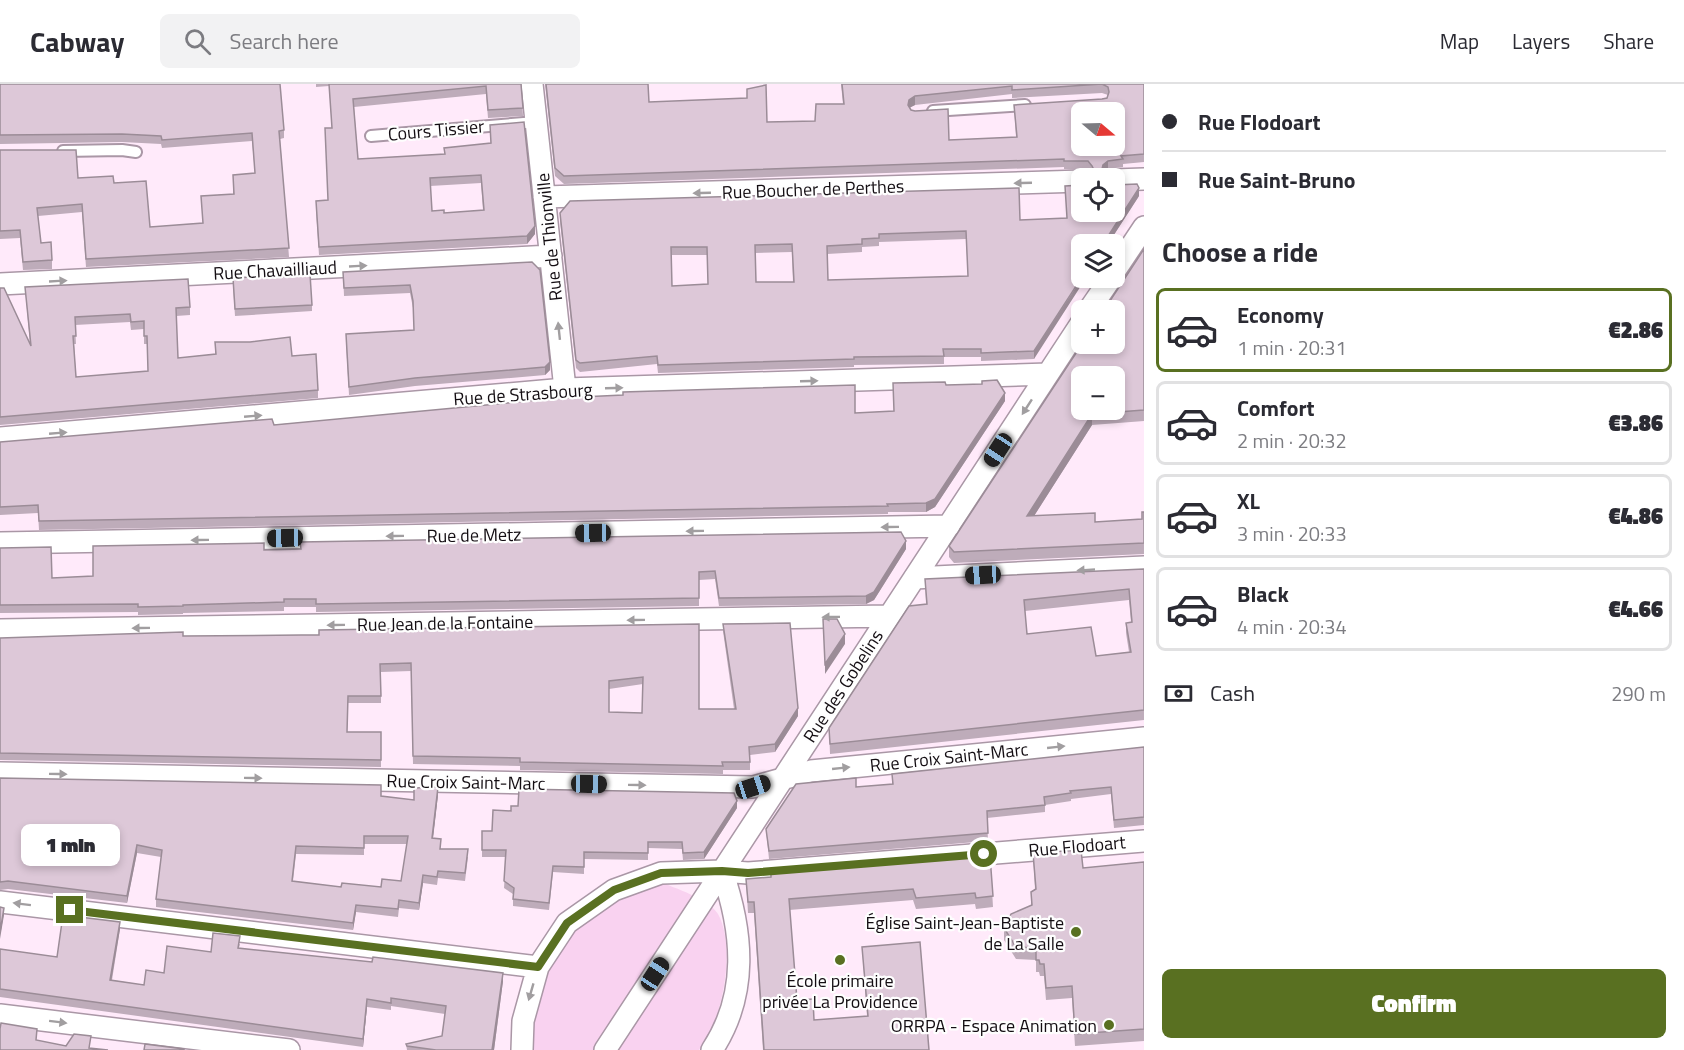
<!DOCTYPE html>
<meta charset="utf-8">
<style>
body{margin:0;font-family:"Titillium Web",sans-serif;background:#f2f2f3;color:#2b2b33;height:100vh;display:flex;flex-direction:column;font-size:22px;white-space:nowrap}
*{box-sizing:border-box;margin:0}
p{font-size:20px;color:#7c7c81}
.icon{flex:none;width:33px;height:33px;fill:none;stroke:currentColor;stroke-width:2;stroke-linecap:round;stroke-linejoin:round}
.map{position:relative;flex:1;overflow:hidden}
.details{display:flex;flex-direction:column;background:#fff;width:540px}
.details>*{flex:none}
.banner{display:grid;align-content:center;height:132px;padding:0 18px;background:#fff}
.needle{width:39px;rotate:109deg}
.controls{position:absolute;left:1071px;top:18px;display:grid;gap:12px}
.controls a{display:grid;place-items:center;width:54px;height:54px;border-radius:9px;background:#fff;box-shadow:0 3px 9px #0003;font-size:30px}
.end{position:absolute;width:27px;height:27px;margin:-14px;border:8px solid #597021;background:#fff;box-shadow:0 0 0 3px #fff}
.from{border-radius:50%}
.bubble{position:absolute;height:42px;border-radius:9px;background:#fff;box-shadow:0 3px 9px #0003;font-size:20px;font-weight:800;line-height:42px;text-align:center}
.car{position:absolute;width:18px;height:36px;margin:-18px -9px;border-radius:8px;box-shadow:0 0 4px 2px #0007;background:linear-gradient(#222 24%,#8ab4d8 0 40%,#222 0 76%,#8ab4d8 0 86%,#222 0)}
.banner b{display:flex;align-items:center;gap:21px;height:57px;font-size:22px}
.banner b+b{border-top:2px solid #e1e1e2}
.banner i{width:15px;height:15px;background:#2b2b33}
ul{padding:0;list-style:none}
li{display:flex;align-items:center;gap:18px;height:84px;margin:0 12px 9px;padding:0 6px;border:3px solid #e1e1e2;border-radius:9px}
li div{flex:1}
li b{display:block;font-size:22px}
li em{font-style:normal;font-weight:800}
li.current{border-color:#597021}
li>.icon{width:54px;height:54px;stroke-width:1.5}
h2{padding:0 18px;font-size:27px;line-height:72px}
.pay{display:flex;align-items:center;gap:15px;height:66px;padding:0 18px;font-size:22px}
.pay p{margin-inline-start:auto}
.cta{display:flex;gap:12px;margin-top:auto;padding:12px 18px}
.cta a{flex:1;height:69px;border-radius:9px;background:#597021;color:#fff;font-size:24px;font-weight:800;line-height:69px;text-align:center}
header{display:flex;align-items:center;gap:36px;box-sizing:border-box;height:84px;padding:0 30px;background:#fff;border-bottom:2px solid #e1e1e2}
header strong{font-size:28px}
nav{display:flex;gap:33px;margin-inline-start:auto;font-size:21px}
.search{width:420px;height:54px;background:#f2f2f3;display:flex;align-items:center;gap:15px;box-sizing:border-box;padding:0 21px;border-radius:9px;color:#7c7c81;font-size:22px}
main{display:flex;flex:1;min-height:0}
.map>svg:first-child{display:block}
.green{fill:#f9d2f0}
.lines{fill:none;stroke-linecap:round;stroke-linejoin:round}
.lane-casing{stroke:#aa97a6;stroke-width:14}
.street-casing{stroke:#aa97a6;stroke-width:24}
.lane{stroke:#fff;stroke-width:10}
.street{stroke:#fff;stroke-width:21}
.wall{fill:#beacba;fill-rule:evenodd}
.shaded-wall{fill:#9b8c97}
.building{fill:#ddc8d8;stroke:#9b8c97;stroke-width:1.5;fill-rule:evenodd}
.oneway{fill:#a19ea0}
.route{stroke:#597021;stroke-width:8}
.poi-dot{fill:#597021;stroke:#fefefe;stroke-width:2}
.labels{text-anchor:middle;dominant-baseline:central;stroke-width:4.5;stroke-linejoin:round;paint-order:stroke}
.street-label{font-size:18px;fill:#130d12;stroke:#fefefe}
.poi-label{font-size:18px;fill:#130d12;stroke:#fefefe;text-anchor:end}
</style>
<header>
<strong>Cabway</strong>
<div class="search"><svg class="icon" aria-label="search" viewBox="0 0 24 24"><circle cx="10" cy="10" r="6"/><path d="M15 15l6 6"/></svg>Search here</div>
<nav><a>Map</a><a>Layers</a><a>Share</a></nav>
</header>
<main>
<div class="map">
<svg width="1144" height="966" viewBox="0 0 1144 966">
<rect width="100%" height="100%" fill="#ffeafa"/>
<path class="green" d="M659,798C674,803 710,816 718,830C734,859 725,913 713,942C710,951 704,958 699,966H528L543,890L573,845L616,814Z"/>
<g class="lines">
<defs>
<path id="lane" d="M933,27L1025,21
M371,52L536,38
M63,67L122,66L136,68"/>
<path id="street" d="M532,0L565,305
M1114,96L1144,95
M544,113L1082,97
M1114,188L1144,143
M0,200L551,172
M1089,226L1111,194
M0,354L565,305L1048,290
M0,459L949,442
M914,494L1144,483
M0,546L889,532
M0,689L753,703L811,687L1144,654
M0,818L538,883
M0,931L289,966
M522,966L523,937L538,883L567,839L614,806L661,789L722,787L748,789L1144,757
M605,966L1082,238
M712,966C749,910 743,848 722,787"/>
</defs>
<use href="#lane" class="lane-casing"/>
<use href="#street" class="street-casing"/>
<use href="#lane" class="lane"/>
<use href="#street" class="street"/>
</g>
<path class="wall" d="M0,0L284,46V54L280,55L289,173L86,183L82,128L38,132L41,159L52,176V185L23,186L20,154L0,155V66L78,94L114,99L150,143L203,139L201,112L233,110V91L255,89L252,57L162,64L161,60L122,58L0,60Z
M316,0H521L523,32L488,34L486,10L354,23L358,75L444,70L491,59L490,41L535,150L527,160L319,171L316,126L328,116L332,44L329,2L316,3ZM481,99L483,126L444,129L432,127L430,102Z
M545,0H648L649,18L767,38L815,37L843,20L841,0H1144V78L1123,80V83L1108,85L1103,90L1094,93L1092,90L1088,86L1064,85V83L564,100L555,92ZM1102,9L1108,11L1107,14L1102,15L1014,21L1016,53L949,56L915,27L911,26L909,24L915,21L1012,10V14Z
M1139,112L1108,160H1082L1034,275L981,277V273H944V280L854,281V283L658,289L657,280L580,288L576,284L560,137V129L1020,136L1067,134ZM966,155L968,192L828,196L827,170L862,168V163L879,162V158ZM792,168L793,198H756L755,169ZM671,171H707L708,200L672,202Z
M1144,165V337L1092,341L1034,432L1095,438L1142,435L1144,428V470L954,479L949,473V462Z
M532,178L550,286L545,291L415,302L349,311L346,258L414,246L413,224L410,209L344,212L343,188Z
M233,201L312,221V227L235,232Z
M25,203L190,223V231L176,232L178,274L215,270V258L292,272L318,306V314L0,341V204L30,260ZM130,238L131,246L144,245V260H147L148,287L76,293L74,260H76L75,241Z
M946,301L1005,317L935,423L926,428H888V430L39,446L38,429L0,431V358L274,341L855,329L894,327Z
M0,464L52,494L93,492L264,466L906,465L874,516L866,520L719,522L715,495L699,496V522L316,528V523H284V527L183,529V530L138,531V528L0,529Z
M1144,485V636L830,670L829,644L926,520L925,495ZM1129,516L1131,538L1126,539V549L1129,568L1096,572L1027,550L1025,527Z
M699,540V625H734L723,547V540L798,632L775,668L750,671V686H723V690L520,686V682L413,680L411,587L381,588V619H348L347,648H381V683L0,676V554L319,551V546ZM643,600L642,629L609,628V605Z
M1144,663V741L1114,744L1111,710L1071,715V717L1045,721V728L987,734L988,757L769,775L766,745L856,703L892,700V690Z
M0,694L381,712L414,716L438,711L433,755L441,765L468,773L465,797L438,794L437,801L423,799L419,826L399,824L398,833L356,828L353,846L156,823V815L161,773L137,769L127,819L8,805L0,806ZM364,760H407L401,797L381,803H341L293,797L296,770L364,771Z
M737,724L704,775L683,776L682,765L648,764V776L584,775V790L553,788L549,826L513,822V810L504,804L506,773H482V747H492Z
M1033,769L1083,784L1144,778V957L1075,962L1072,914L1046,916L1044,892H1040L1039,888H1036V876L1016,875L1004,856V844L1031,821V808L1035,805Z
M990,772L993,823L976,825L975,820L916,825L913,816L789,826L797,916L814,936L867,932L862,863L929,966H763L754,829H748L746,795Z
M120,845L112,896L144,901L164,889L211,868L240,860L239,864L503,897L494,966H407L406,960L442,952L445,930L391,922V926L367,923L363,963L0,913V865L57,873Z"/>
<path class="shaded-wall" d="M915,12V21L909,24L908,21L909,16Z
M1108,77V85L1103,90L1102,94L1101,89L1103,81Z
M1139,104V112L1108,160H1103Z
M535,142V150L527,160V152Z
M1082,194H1086L1034,275V267Z
M550,278V286L545,291V283Z
M1005,309V317L935,423L926,428V419Z
M1092,330V341L1027,443V432Z
M906,457V465L874,516L866,520V512Z
M845,550V560L825,590V580Z
M798,624V632L775,668V660Z
M438,703V711L432,762V754Z
M737,717V724L704,775V768Z
M137,761V769L127,819V812Z
M423,791V799L419,826V819Z
M356,821V828L353,846V839Z
M4,824V831L0,855V848Z
M120,838V845L110,904V896Z
M503,889V897L494,966H492Z
M367,915V923L363,963V955Z"/>
<path class="building" d="M0,0H280L284,46L279,47L289,164L86,175L82,120L37,124L41,159L51,158L52,176L23,178L20,146L0,147V66H76L78,94L113,92L114,99L146,97L150,143L203,139L201,112L234,110L233,91L255,89L252,49L162,56L161,52L122,50L0,51Z
M329,0H521L523,24L488,26L486,2L353,15L358,75L445,70L444,64L491,59L490,41L524,38L535,142L527,152L319,163L316,117L328,116L325,44H332ZM481,91L484,126L444,129V126L432,127L430,94Z
M546,0H648L649,18L747,14V5L766,1L767,38L815,37L816,20H844L842,0H1144V70L1121,72L1123,75L1108,77L1103,81L1101,89L1105,94H1093L1095,88L1092,82L1088,77H1064V75L564,92L555,84ZM1102,0L1108,3L1109,8L1107,14L1102,15L1014,21L1017,53L949,56L948,25L915,27L911,26L908,21L909,16L915,12L1012,2V6ZM1082,28H1114V62H1082Z
M1137,100L1139,104L1103,160H1082V193L1034,267L981,269V265H943L944,272L854,273V275L658,281L657,272L580,279L576,276L560,129L570,117L1019,104L1020,136L1067,134L1065,102L1082,101V128H1114V101ZM966,147L968,192L828,196L827,162L862,160V155L879,154V150ZM792,160L794,198H756L755,161ZM671,163H707L708,200L672,202Z
M1144,165V326L1092,330L1027,432L1095,429V438L1142,435V428H1144V459L954,468L949,462L1082,260H1114V226H1104ZM1082,292H1114V326H1082Z
M532,178L540,186L550,278L545,283L415,294L349,303L346,250L414,246L413,217L410,201L344,204L343,188Z
M310,190L312,221L235,225L233,194Z
M188,195L190,223L176,224L178,274L216,270L215,258H250L290,253L292,272L316,270L318,306L0,333V204H4L31,262L25,203ZM130,230L131,238L144,237V252H147L148,287L76,293L73,252H76L75,233Z
M997,296L1005,309L935,415L926,419L887,420L888,422L39,437L38,421L0,423V358L272,335L274,341L559,314L623,311V308L855,301V329L894,327L893,299L945,298L946,301L982,300V297Z
M901,448L906,457L874,508L866,512L719,514L715,487L699,488V514L316,520V515H284V518L183,521V522L138,523V520L0,521V464L51,463L52,494L93,492V462L264,459V466L301,465L300,458Z
M1144,485V626L830,660L829,644L909,522L927,520L925,495ZM1129,505L1132,538L1126,539L1131,568L1096,572L1091,543L1027,550L1024,516Z
M823,535H837L845,550L825,580Z
M790,539L798,624L775,660L749,663L750,678H722L723,682L520,678V674L413,672L411,579L380,580L381,612H348L347,648H381V676L0,669V554L183,548V552L301,551H319V546L699,540V625H736L723,540ZM643,593L642,629L609,628V597Z
M1144,663V733L1114,736L1111,703L1070,707L1071,709L1044,713L1045,721L987,727L988,749L769,767L766,745L796,700L856,694V703L893,700L892,690Z
M0,694L381,701V712L414,716V704L438,703L432,754L441,755L440,765H468L465,789L438,787L437,793L423,791L419,819L399,816L398,825L356,821L353,839L156,815L162,766L137,761L127,812L8,797L0,798ZM364,752H408L401,797L382,795L381,803L342,799L341,803L292,797L296,762L364,764Z
M519,705L734,709L737,717L704,768L683,769L682,758H648V769L584,768V783L553,782L549,819L513,815L514,804L504,797L506,766H482V747H492L493,726L511,727V722H518Z
M1081,766L1083,784L1144,778V945L1075,950L1072,902L1046,904L1044,880H1040L1039,876H1036V864L1016,863L1004,844L1011,830L1032,821L1031,808L1036,805L1033,769Z
M990,772L993,812L976,814L975,809L916,814L913,805L789,815L797,916L813,915L814,936L868,932L862,863L920,858L929,966H764L754,818H748L746,795L771,793V789Z
M0,823L4,824L0,848Z
M63,831L120,838L110,896L144,901L146,886L164,889L167,862L211,868L213,849L240,852L238,864L372,878L373,873L503,889L492,966H436L407,962L406,960L442,952L446,922L391,914V919L367,915L363,955L0,905V865L57,873Z
M1,939L37,945L36,956L66,962L74,950L91,952L89,964L108,966H0V945Z
M145,960L184,965V966H144Z"/>
<defs><path id="oneway-solid" d="M-6-.8H1V-3.2L6.5 0L1 3.2V.8H-6Z" transform="scale(1.5)"/></defs>
<g class="oneway">
<use href="#oneway-solid" transform="translate(1023 99) rotate(178)"/>
<use href="#oneway-solid" transform="translate(702 109) rotate(178)"/>
<use href="#oneway-solid" transform="translate(358 182) rotate(-3)"/>
<use href="#oneway-solid" transform="translate(58 197) rotate(-3)"/>
<use href="#oneway-solid" transform="translate(559 247) rotate(-96)"/>
<use href="#oneway-solid" transform="translate(809 297) rotate(-2)"/>
<use href="#oneway-solid" transform="translate(614 304) rotate(-2)"/>
<use href="#oneway-solid" transform="translate(1027 323) rotate(123)"/>
<use href="#oneway-solid" transform="translate(253 332) rotate(-5)"/>
<use href="#oneway-solid" transform="translate(58 349) rotate(-5)"/>
<use href="#oneway-solid" transform="translate(890 443) rotate(179)"/>
<use href="#oneway-solid" transform="translate(695 447) rotate(179)"/>
<use href="#oneway-solid" transform="translate(395 452) rotate(179)"/>
<use href="#oneway-solid" transform="translate(200 456) rotate(179)"/>
<use href="#oneway-solid" transform="translate(1086 486) rotate(177)"/>
<use href="#oneway-solid" transform="translate(831 533) rotate(179)"/>
<use href="#oneway-solid" transform="translate(636 536) rotate(179)"/>
<use href="#oneway-solid" transform="translate(336 541) rotate(179)"/>
<use href="#oneway-solid" transform="translate(141 544) rotate(179)"/>
<use href="#oneway-solid" transform="translate(1056 663) rotate(-6)"/>
<use href="#oneway-solid" transform="translate(841 684) rotate(-6)"/>
<use href="#oneway-solid" transform="translate(58 690) rotate(1)"/>
<use href="#oneway-solid" transform="translate(253 694) rotate(1)"/>
<use href="#oneway-solid" transform="translate(637 701) rotate(1)"/>
<use href="#oneway-solid" transform="translate(22 820) rotate(-173)"/>
<use href="#oneway-solid" transform="translate(531 908) rotate(106)"/>
<use href="#oneway-solid" transform="translate(58 938) rotate(7)"/>
</g>
<g class="lines">
<path class="route" d="M70,826L538,883L567,839L614,806L661,789L722,787L748,789L984,770"/>
</g>
<g class="poi-dot">
<circle cx="1076" cy="848" r="6"/>
<circle cx="840" cy="876" r="6"/>
<circle cx="1109" cy="941" r="6"/>
</g>
<g class="labels">
<g class="street-label">
<text transform="translate(436 46) rotate(-5)">Cours Tissier</text>
<text transform="translate(813 105) rotate(-2)">Rue Boucher de Perthes</text>
<text transform="translate(549 153) rotate(-96)">Rue de Thionville</text>
<text transform="translate(275 186) rotate(-3)">Rue Chavailliaud</text>
<text transform="translate(523 310) rotate(-4)">Rue de Strasbourg</text>
<text transform="translate(474 451) rotate(-1)">Rue de Metz</text>
<text transform="translate(445 539) rotate(-1)">Rue Jean de la Fontaine</text>
<text transform="translate(843 602) rotate(-57)">Rue des Gobelins</text>
<text transform="translate(949 673) rotate(-6)">Rue Croix Saint-Marc</text>
<text transform="translate(466 698) rotate(1)">Rue Croix Saint-Marc</text>
<text transform="translate(1077 762) rotate(-5)">Rue Flodoart</text>
</g>
<g class="poi-label">
<text x="1064" y="838">Église Saint-Jean-Baptiste<tspan x="1064" dy="21">de La Salle</tspan></text>
<text x="840" y="896" text-anchor="middle">École primaire<tspan x="840" dy="21">privée La Providence</tspan></text>
<text x="1097" y="941">ORRPA - Espace Animation</text>
</g>
</g>
</svg>
<div class="controls">
<a><svg class="needle" viewBox="-14 -14 28 28"><path d="M0-13l5 13h-10z" fill="#e53935"/><path d="M0 13l5-13h-10z" fill="#7c7c81"/></svg></a>
<a><svg class="icon" aria-label="locate" viewBox="0 0 24 24"><circle cx="12" cy="12" r="6"/><path d="M12 2v4M12 18v4M2 12h4M18 12h4"/></svg></a>
<a><svg class="icon" aria-label="layers" viewBox="0 0 24 24"><path d="M12 4l9 5-9 5-9-5zM3 14l9 5 9-5"/></svg></a>
<a>+</a>
<a>−</a>
</div>
<i class="end from" style="left:984px;top:770px"></i>
<i class="end" style="left:70px;top:826px"></i>
<div class="bubble" style="left:21px;top:740px;width:99px">1 min</div>
<i class="car" style="left:998px;top:366px;rotate:213deg"></i>
<i class="car" style="left:593px;top:449px;rotate:269deg"></i>
<i class="car" style="left:285px;top:454px;rotate:269deg"></i>
<i class="car" style="left:983px;top:491px;rotate:267deg"></i>
<i class="car" style="left:589px;top:700px;rotate:91deg"></i>
<i class="car" style="left:753px;top:703px;rotate:72deg"></i>
<i class="car" style="left:655px;top:890px;rotate:33deg"></i>
</div>
<section class="details">
<div class="banner">
<b><i class="from"></i>Rue Flodoart</b>
<b><i></i>Rue Saint-Bruno</b>
</div>
<h2>Choose a ride</h2>
<ul>
<li class="current"><svg class="icon" aria-label="car" viewBox="0 0 24 24"><path d="M5 17H2v-5l4-1 3-4h7l3 4 3 1v5h-3M9 17h6M6 11h13"/><circle cx="7" cy="17" r="2"/><circle cx="17" cy="17" r="2"/></svg><div><b>Economy</b><p>1 min · 20:31</p></div><em>€2.86</em></li>
<li><svg class="icon" aria-label="car" viewBox="0 0 24 24"><path d="M5 17H2v-5l4-1 3-4h7l3 4 3 1v5h-3M9 17h6M6 11h13"/><circle cx="7" cy="17" r="2"/><circle cx="17" cy="17" r="2"/></svg><div><b>Comfort</b><p>2 min · 20:32</p></div><em>€3.86</em></li>
<li><svg class="icon" aria-label="car" viewBox="0 0 24 24"><path d="M5 17H2v-5l4-1 3-4h7l3 4 3 1v5h-3M9 17h6M6 11h13"/><circle cx="7" cy="17" r="2"/><circle cx="17" cy="17" r="2"/></svg><div><b>XL</b><p>3 min · 20:33</p></div><em>€4.86</em></li>
<li><svg class="icon" aria-label="car" viewBox="0 0 24 24"><path d="M5 17H2v-5l4-1 3-4h7l3 4 3 1v5h-3M9 17h6M6 11h13"/><circle cx="7" cy="17" r="2"/><circle cx="17" cy="17" r="2"/></svg><div><b>Black</b><p>4 min · 20:34</p></div><em>€4.66</em></li>
</ul>
<div class="pay"><svg class="icon" aria-label="cash" viewBox="0 0 24 24"><path d="M3 7h18v10H3z"/><circle cx="12" cy="12" r="2"/></svg>Cash<p>290 m</p></div>
<div class="cta"><a>Confirm</a></div>
</section>
</main>
